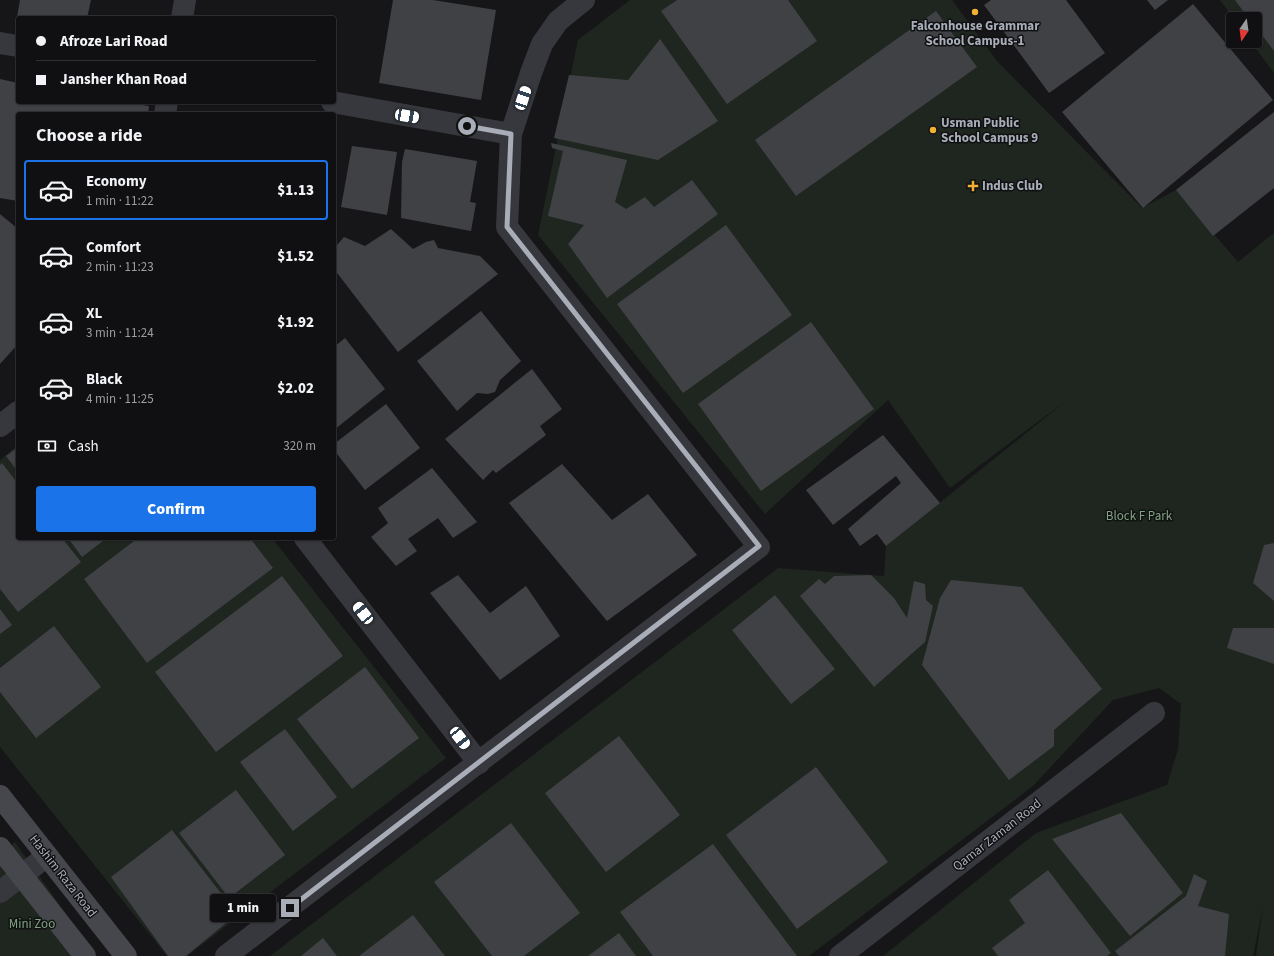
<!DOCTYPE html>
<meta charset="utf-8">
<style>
body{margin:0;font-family:"Source Sans 3",sans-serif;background:#19191b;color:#f1f3f6;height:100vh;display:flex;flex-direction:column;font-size:15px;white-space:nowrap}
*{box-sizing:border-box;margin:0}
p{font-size:13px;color:#9c9d9f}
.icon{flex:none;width:22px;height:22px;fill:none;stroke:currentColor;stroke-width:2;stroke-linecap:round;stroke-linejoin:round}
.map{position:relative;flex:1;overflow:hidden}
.sheet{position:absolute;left:16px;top:112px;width:320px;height:428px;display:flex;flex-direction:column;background:#101012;border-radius:4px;box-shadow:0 1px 3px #0004,0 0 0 1px #303032}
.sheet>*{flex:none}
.top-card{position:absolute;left:16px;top:16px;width:320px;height:88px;border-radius:4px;box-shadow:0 1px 3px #0004,0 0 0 1px #303032;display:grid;align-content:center;height:88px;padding:0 20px;background:#101012}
.needle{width:26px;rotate:193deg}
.fabs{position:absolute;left:1226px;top:12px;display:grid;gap:8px}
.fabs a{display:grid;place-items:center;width:36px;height:36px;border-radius:4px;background:#101012;box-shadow:0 1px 3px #0004,0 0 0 1px #303032;font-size:20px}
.end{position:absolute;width:18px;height:18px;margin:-9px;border:5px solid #a8adb8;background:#111;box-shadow:0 0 0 2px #111}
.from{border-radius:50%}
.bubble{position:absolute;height:28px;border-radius:4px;background:#101012;box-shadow:0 1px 3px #0004,0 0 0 1px #303032;font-size:13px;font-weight:800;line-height:28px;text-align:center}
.car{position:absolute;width:12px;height:24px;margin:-12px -6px;border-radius:5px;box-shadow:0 0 3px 1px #0007;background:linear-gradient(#fff 24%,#345 0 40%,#fff 0 76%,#345 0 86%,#fff 0)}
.top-card b{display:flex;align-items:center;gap:14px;height:38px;font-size:15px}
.top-card b+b{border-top:1px solid #303032}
.top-card i{width:10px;height:10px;background:#f1f3f6}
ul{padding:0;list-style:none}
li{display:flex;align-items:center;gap:12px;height:60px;margin:0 8px 6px;padding:0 12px;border:2px solid transparent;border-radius:4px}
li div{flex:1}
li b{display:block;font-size:15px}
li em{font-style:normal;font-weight:800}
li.on{border-color:#1a73e8}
li>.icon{width:36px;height:36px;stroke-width:1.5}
h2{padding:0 20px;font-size:18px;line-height:48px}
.pay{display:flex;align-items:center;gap:10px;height:44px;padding:0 20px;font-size:15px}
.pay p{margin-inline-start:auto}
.action{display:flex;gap:8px;margin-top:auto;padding:8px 20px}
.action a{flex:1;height:46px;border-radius:4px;background:#1a73e8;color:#fff;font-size:16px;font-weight:800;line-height:46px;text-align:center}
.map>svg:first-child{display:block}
.green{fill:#1e261f}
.building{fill:#404145}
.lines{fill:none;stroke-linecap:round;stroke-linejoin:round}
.street{stroke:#37383d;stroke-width:22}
.secondary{stroke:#45474d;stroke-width:22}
.route{stroke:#a8adb8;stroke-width:5}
.poi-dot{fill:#f2b134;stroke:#111113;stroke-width:1.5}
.labels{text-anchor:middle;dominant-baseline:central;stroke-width:3;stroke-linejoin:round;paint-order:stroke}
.poi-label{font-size:13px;font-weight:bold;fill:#a8adb8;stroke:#111113;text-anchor:start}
.park-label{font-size:13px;fill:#7fa381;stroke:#111113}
.street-label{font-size:13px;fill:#a8adb8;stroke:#111113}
</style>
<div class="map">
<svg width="1274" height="956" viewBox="0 0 1274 956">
<rect width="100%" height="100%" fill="#161618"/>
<path class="green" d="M630,0H952L997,61L1142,208L1176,190L1238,262L1274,233V956H1256L1263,907L1253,956H883L1036,833L1167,785L1178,749L1181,704L1159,688L1113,700L1033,786L809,956H270L778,568L884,576L886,546L1067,400L950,488L888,400L765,514L538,235L578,40Z
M1220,0H1274V73L1250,41H1255V19H1234Z
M18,445V538H272L446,758L187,956H167L0,747V460Z
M15,842L96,956H0V848L3,852Z"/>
<path class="building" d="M20,0H91L87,18H24L17,17Z
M393,0H433L496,10L481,100L379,83Z
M677,0H788L817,41L727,104L661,11Z
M991,0H1066L1105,53L1049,93L984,5Z
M1147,0H1168L1155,10Z
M1235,0H1274V51L1255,26V19H1249Z
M1193,4L1273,100L1143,208L1062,112Z
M936,11L977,67L796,196L755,140Z
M660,39L718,121L658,160L554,138L569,75L628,80Z
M0,79L18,83V102H124L149,106L148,114H18V201L0,198Z
M1274,112V188L1213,236L1176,190Z
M551,143L627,160L615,202L626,209L645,197L654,207L692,180L718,214L607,298L568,244L584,225L548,216L563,151L552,148Z
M352,146L397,152L387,215L341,207Z
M405,149L477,161L470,202L476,203L471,231L401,218L402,162Z
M0,214L18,229V344L0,364Z
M726,225L792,315L683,393L617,304Z
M391,229L413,249L426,242L434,240L438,248L480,256L498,274L398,352L334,269L337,245L344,237L365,246Z
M481,311L521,361L500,380L495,392L488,394L477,393L457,411L417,361Z
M811,322L874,409L761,491L698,404Z
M345,338L385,389L334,430V347Z
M532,369L562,409L540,426L546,435L496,473L493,470L483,480L445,439Z
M386,404L420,448L365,490L334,450V444Z
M883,435L940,503L886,546L877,534L860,546L848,529L901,483L896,476L833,525L806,490Z
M18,447V472L6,456Z
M2,463L18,484V538H62L81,562L18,612L0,589V465Z
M562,464L612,520L648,494L697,555L607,621L509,503Z
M432,468L477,522L453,538L438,518L408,539L417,551L396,566L371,537L388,523L378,508Z
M68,538H107L82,557Z
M138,538H250L273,568L147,663L84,579Z
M1274,543V601L1253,583L1264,545Z
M458,575L490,613L526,586L560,636L500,680L430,593Z
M871,575L894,598L907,618L914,581L925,584L926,600L933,606L925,642L874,687L800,596L819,579L825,584L834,576Z
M282,576L343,656L216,752L155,672Z
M951,580L1022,587L1102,689L1054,730V746L1009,780L922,665L940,598Z
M775,595L835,669L791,704L732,630Z
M0,609L12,625L0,634Z
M54,626L101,687L36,738L0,692V668Z
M1233,628H1274V664L1227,648Z
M365,667L419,738L352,789L297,719Z
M285,729L337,797L293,831L240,762Z
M619,736L680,815L606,872L545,793Z
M816,767L888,862L797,929L726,835Z
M236,790L285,855L229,898L179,833Z
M1121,813L1183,893L1130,936L1052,839Z
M511,823L580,913L524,956H492L434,882Z
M172,830L237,914L186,956H168L111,877Z
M713,844L797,956H653L620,912Z
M1048,870L1111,953L1107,956H998L992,948L1025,923L1009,900Z
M1194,874L1207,881L1198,906L1229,914L1225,956H1119L1115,951L1186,896Z
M413,915L445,956H359Z
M619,933L636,956H588Z
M323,938L337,956H301Z"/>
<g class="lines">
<path class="street" d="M182,18L185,0
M0,43L18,46
M332,102L511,134
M165,114L167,102
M0,426L18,412
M305,538L479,763
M0,892L47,856
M226,956L759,547L507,227L511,134L531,73L542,44L558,21L584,0
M840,956L1154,713"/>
<path class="secondary" d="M0,796L126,956
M0,848L85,956"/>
</g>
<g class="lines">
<path class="route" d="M290,908L759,546L507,227L511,134L467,126"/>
</g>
<g class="poi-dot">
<circle cx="975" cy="12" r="4"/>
<circle cx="933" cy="130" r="4"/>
<path d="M971 180h4v4h4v4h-4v4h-4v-4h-4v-4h4z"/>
</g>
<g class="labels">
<g class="poi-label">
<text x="975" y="26" text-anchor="middle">Falconhouse Grammar<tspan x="975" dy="15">School Campus-1</tspan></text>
<text x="941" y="123">Usman Public<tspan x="941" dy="15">School Campus 9</tspan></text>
<text x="982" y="186">Indus Club</text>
</g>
<g class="park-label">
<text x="1139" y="516">Block F Park</text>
<text x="32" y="924">Mini Zoo</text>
</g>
<g class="street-label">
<text transform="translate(997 835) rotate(-38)">Qamar Zaman Road</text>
<text transform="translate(63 876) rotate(52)">Hashim Raza Road</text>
</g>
</g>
</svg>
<div class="fabs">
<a><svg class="needle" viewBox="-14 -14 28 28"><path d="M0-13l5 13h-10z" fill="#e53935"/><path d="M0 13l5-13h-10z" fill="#9c9d9f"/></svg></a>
</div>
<i class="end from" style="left:467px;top:126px"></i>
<i class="end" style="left:290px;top:908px"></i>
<div class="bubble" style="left:210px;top:894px;width:66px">1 min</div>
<i class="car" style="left:523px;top:98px;rotate:18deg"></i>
<i class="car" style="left:407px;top:116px;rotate:100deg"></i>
<i class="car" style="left:363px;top:613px;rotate:322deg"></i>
<i class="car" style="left:460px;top:738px;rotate:142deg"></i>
<div class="top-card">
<b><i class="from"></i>Afroze Lari Road</b>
<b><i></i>Jansher Khan Road</b>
</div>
<section class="sheet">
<h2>Choose a ride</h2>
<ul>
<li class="on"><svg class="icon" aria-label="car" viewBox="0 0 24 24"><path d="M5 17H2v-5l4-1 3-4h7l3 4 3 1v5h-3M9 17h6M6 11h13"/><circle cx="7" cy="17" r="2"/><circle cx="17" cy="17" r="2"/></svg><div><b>Economy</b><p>1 min · 11:22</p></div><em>$1.13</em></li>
<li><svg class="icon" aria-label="car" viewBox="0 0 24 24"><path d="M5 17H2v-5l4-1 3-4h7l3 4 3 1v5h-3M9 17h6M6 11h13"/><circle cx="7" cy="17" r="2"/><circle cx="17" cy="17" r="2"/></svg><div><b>Comfort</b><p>2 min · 11:23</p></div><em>$1.52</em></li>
<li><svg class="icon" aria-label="car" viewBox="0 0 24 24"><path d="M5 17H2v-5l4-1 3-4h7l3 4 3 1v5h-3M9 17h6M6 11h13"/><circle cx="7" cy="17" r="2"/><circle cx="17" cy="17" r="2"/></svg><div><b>XL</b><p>3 min · 11:24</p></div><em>$1.92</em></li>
<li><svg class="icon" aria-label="car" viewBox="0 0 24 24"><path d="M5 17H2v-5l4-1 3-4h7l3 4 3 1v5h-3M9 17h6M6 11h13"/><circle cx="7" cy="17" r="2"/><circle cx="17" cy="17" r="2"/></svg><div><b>Black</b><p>4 min · 11:25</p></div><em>$2.02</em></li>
</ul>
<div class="pay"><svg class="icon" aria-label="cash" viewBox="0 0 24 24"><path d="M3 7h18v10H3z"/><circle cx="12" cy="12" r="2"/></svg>Cash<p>320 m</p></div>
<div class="action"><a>Confirm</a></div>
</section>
</div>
